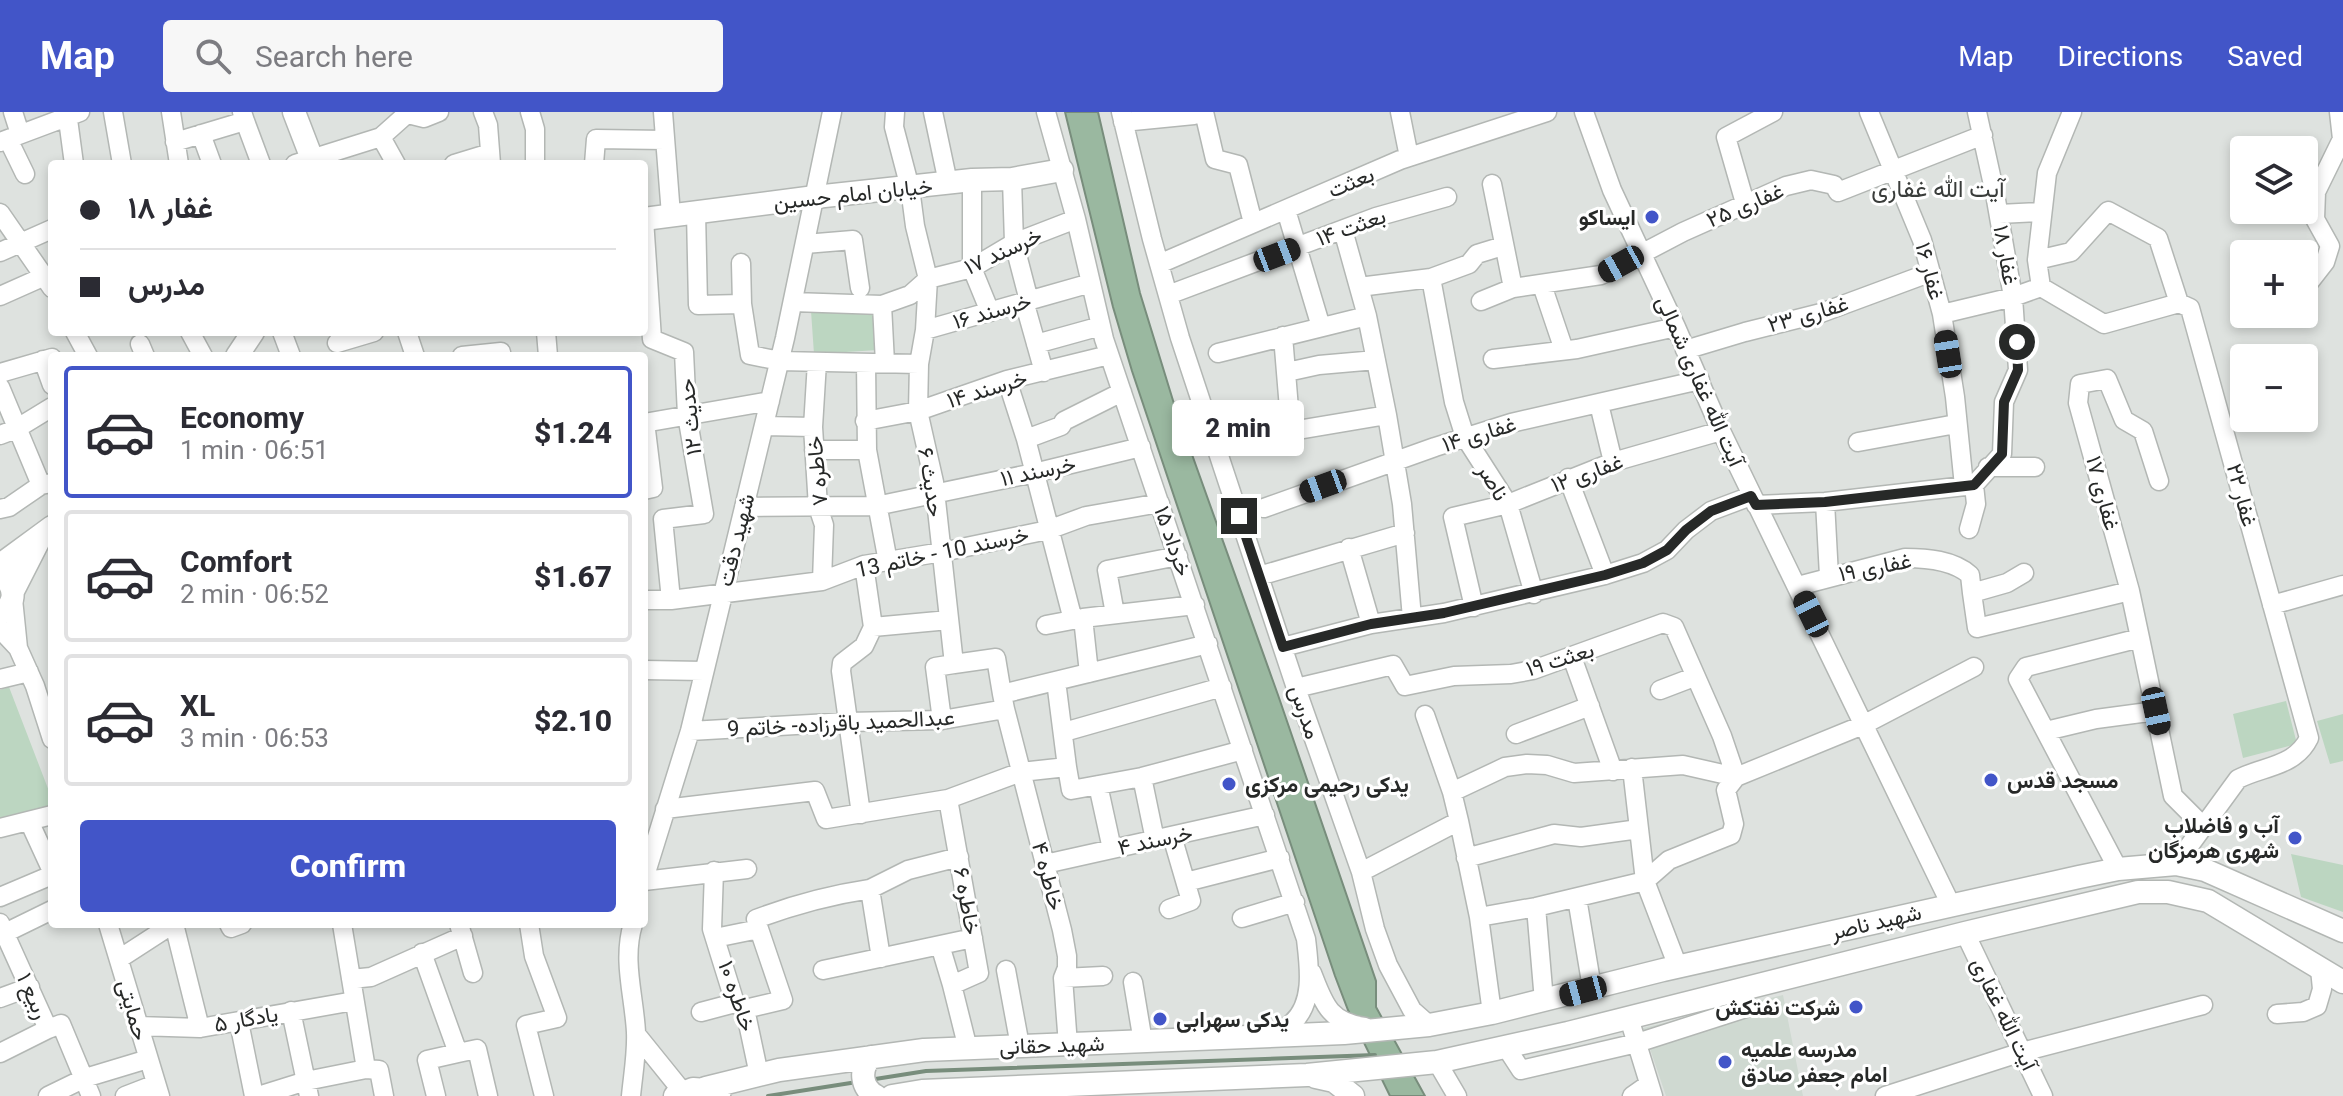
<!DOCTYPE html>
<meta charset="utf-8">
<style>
body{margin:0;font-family:Roboto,Vazirmatn,sans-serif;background:#f7f7f7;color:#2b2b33;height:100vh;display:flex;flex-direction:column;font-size:30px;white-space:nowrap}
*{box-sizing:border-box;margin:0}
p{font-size:26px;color:#7c7c81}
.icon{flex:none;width:44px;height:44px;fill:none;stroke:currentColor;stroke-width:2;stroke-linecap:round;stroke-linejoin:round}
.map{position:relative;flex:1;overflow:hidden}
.panel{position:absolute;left:48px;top:240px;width:600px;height:576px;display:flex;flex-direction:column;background:#fff;border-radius:8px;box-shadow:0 4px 12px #0003}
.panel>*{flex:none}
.hud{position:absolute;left:48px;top:48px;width:600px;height:176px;border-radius:8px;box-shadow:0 4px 12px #0003;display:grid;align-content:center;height:176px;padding:0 32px;background:#fff}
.controls{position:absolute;left:2230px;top:24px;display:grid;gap:16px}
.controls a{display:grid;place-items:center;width:88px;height:88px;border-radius:8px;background:#fff;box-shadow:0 4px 12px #0003;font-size:40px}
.end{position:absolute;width:36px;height:36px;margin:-18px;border:10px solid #272928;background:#fff;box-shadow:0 0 0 4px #fff}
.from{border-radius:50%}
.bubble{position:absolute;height:56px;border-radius:8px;background:#fff;box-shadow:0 4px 12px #0003;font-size:26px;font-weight:800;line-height:56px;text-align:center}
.car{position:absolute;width:24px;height:48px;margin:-24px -12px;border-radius:10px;box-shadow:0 0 6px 2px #0007;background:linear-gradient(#222 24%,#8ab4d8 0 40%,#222 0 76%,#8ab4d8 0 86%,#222 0)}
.hud b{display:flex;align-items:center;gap:28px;height:76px;font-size:30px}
.hud b+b{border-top:2px solid #e1e1e2}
.hud i{width:20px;height:20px;background:#2b2b33}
ul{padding:14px 0 0;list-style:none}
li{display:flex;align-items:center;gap:24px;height:132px;margin:0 16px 12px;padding:0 16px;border:4px solid #e1e1e2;border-radius:8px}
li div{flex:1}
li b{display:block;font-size:30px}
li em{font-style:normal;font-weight:800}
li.on{border-color:#4255c8}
li>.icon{width:72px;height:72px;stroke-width:1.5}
.button{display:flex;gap:16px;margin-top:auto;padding:16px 32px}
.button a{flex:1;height:92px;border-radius:8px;background:#4255c8;color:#fff;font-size:32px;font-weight:800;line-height:92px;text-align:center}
header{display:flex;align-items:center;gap:48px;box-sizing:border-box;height:112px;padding:0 40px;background:#4255c8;color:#fff}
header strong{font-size:38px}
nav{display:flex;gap:44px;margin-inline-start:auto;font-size:28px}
.search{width:560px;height:72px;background:#f7f7f7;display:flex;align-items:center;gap:20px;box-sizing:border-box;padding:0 28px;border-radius:8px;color:#7c7c81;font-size:30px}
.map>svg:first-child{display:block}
.built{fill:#cfd9d1}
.green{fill:#bcd6c1}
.water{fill:#9ab8a0;stroke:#788d7c;stroke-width:2}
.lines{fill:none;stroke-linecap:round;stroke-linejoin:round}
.stream{stroke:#788d7c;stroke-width:4}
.minor-casing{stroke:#b3b7b4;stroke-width:21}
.major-casing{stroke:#b3b7b4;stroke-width:25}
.minor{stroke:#fff;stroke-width:18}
.major{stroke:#fff;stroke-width:22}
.route{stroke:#272928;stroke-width:10}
.poi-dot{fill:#4255c8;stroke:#fff;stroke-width:3}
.labels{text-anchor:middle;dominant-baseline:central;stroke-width:6;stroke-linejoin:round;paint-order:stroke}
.street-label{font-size:22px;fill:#272928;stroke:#fff}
.poi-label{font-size:22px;font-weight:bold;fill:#272928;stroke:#fff;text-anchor:start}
.neighbourhood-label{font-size:24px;fill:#3a3d3b;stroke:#fff}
</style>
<header>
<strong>Map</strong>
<div class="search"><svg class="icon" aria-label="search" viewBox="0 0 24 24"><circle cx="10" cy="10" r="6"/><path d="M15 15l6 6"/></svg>Search here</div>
<nav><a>Map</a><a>Directions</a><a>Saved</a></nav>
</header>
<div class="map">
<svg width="2343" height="984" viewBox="0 0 2343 984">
<rect width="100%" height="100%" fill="#dee2df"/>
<path class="built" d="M1783,883L1803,984H1666L1643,916Z"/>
<path class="green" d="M875,195L878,238L814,242L811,199Z
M9,575L52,687V699L0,711V578Z
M2286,589L2297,632L2243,646L2233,602Z
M2343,602V649L2330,652L2317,609Z
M2291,742L2343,753V800L2301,785Z"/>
<path class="water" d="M1065,0H1098L1140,181L1175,295L1278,583L1376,869V895L1425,984H1390L1348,898L1335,864L1132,259L1113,195Z"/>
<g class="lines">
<path class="stream" d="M869,968L926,959L1375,943
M768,984L857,970"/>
<defs>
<path id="minor" d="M13,0L20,22
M67,0L74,52
M113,0L122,52
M171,0L179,52
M483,0L488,13L491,52
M530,0L535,17V52
M663,0L671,103
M895,0L894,15L910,76L915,114L928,167L925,218
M933,0L948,71
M1046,0L1076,107L1104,227L1306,827C1309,853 1315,891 1292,911C1286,916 1277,919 1269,922
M1121,0L1152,127L1180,226L1296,576L1361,760L1375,817L1388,853L1412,898L1429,913
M1204,0L1215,47L1238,53L1253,111
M1400,0L1409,45
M1584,0L1612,78L1676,215L1721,319L1951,793
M1869,0L1922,128L1942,202L1955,285L1964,374
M2072,0L2047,61L2037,148L2041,175L2104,212L2179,191L2190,196L2309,626C2295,655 2263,654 2238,667L2176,752
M408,2L424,6L439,0
M245,9L261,52
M1123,10L1194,3L1204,0
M201,22L212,52
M381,25L396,52
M8,27L25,62
M0,30L80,0
M175,30L245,9L242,0
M295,52L381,25L409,0
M454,52L490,41
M594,52L596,27L665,28
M1012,67L1014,131L1027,181L1026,196L1044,260
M972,68V156L990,200
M1492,72L1513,176
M1745,91L1726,25L1773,0
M1286,98L1321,215
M696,100L698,193L742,192L750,243L780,249L919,252
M0,101L52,176
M1999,102L2041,100
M644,107L652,227L684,240L687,303L704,402L663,407L671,488
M1343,118L1367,204L1387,303L1402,392L1412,506
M805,132L853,128L860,176
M0,140L52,117
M2037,148L2071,140L2108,99L2158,126L2179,191
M741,151L742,192
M1159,152L1400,48L1547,0
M1431,166L1454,290L1465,325L1508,392L1534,482
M1542,173L1564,238
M1359,175L1431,166L1469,152L1477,142L1503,134
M2304,177L2325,150L2330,134L2315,107L2316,80L2342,27L2339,0
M1168,183L1376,105L1447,85
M0,184L45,164
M1481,189L1513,176L1601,163L1683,120L1786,74L1811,68L1834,73L1838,80L1983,23
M793,190L882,193L910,183L928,167L972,156L1014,131L1076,107
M882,193L885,251
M1942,202L2013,185L2041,175
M75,220L88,244
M190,220L203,244
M282,220L291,244
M407,220L415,244
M546,220L548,244
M1283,224L1291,321
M337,231L374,220
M140,232L145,244
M1036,232L1101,214
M1685,238L1745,220L1821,201L1929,161
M1218,241L1367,204
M462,244L501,240
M1493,247L1577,237L1676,215
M43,248L52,273
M817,250L813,315L818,395L824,413L822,469
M866,251L867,338L888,450
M1287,260L1319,253L1376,248
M0,261L52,246
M1007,268L1026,327L1073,508
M0,275L41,373L52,371
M1599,292L1613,350
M865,309L918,299L1007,268L1109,243
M644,311L770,289
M764,314L813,315
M0,323L16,317L52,295
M1026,327L1061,314L1064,309L1122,280
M1858,330L1956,312
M1215,332L1387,303
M814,338H867
M1988,355H2035
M1568,366L1605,463
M644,378L653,376L645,310
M1825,390L1829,464
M1756,393L1825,390L1974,373
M744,395L876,394L1034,361L1141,335
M1264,396L1435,335L1511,311L1700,268
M0,397L9,395L41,373
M1969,417L1976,392L1974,373L2002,342L2004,290L2018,258L2013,185L1995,82L1977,0
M1349,436L1371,512
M864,453L873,515
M1259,464L1405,421
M1798,474L1905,446C1927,446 1953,448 1970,463L1972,481L2007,471L2024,461
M2130,479L2140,526
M1972,481L1977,516L2130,479L2078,291L2080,272L2107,267L2124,308L2143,319L2159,369
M13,487L18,536
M644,488H671L822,469L864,453L942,440L1048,418L1086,404L1160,391
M2272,493L2343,473
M1474,495L1453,405L1508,392L1613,350L1721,319
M1115,502L1107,458L1178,444
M1083,506L1089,561
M1046,513L1083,506L1195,493
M0,517L18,536L35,574L52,627
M1283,535L1371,512L1444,501L1605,463L1643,451L1667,438L1686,418L1711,399L1751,384
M1572,545L1613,659
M644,558L704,559
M0,567L29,560
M1056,569L1067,655
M1296,576L1393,553L1405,574L1454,564L1511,562L1533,558L1663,511L1674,515L1722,624L1736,665L1726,678L1734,712L1731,723L1669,748L1645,769L1536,795L1479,805
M1660,578L1694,565
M1002,582L996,546L954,552L934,370L918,299L919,252L925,218L1091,171
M1005,597L1062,818L1067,844V856L1063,866L1068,933
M1425,603L1452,680
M942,608L935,555L954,552
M690,619L847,610L942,608L1005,597L1002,582L1208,532
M2046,619L2096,607L2156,599
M1064,620L1222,575
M1516,622L1590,594
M1632,656L1645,769L1678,855
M1142,665L1155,728
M1098,673L1112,737
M948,687L979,861L952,873L968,937
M665,697L815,679L826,707L948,687L1021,660L1067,655L1071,678L1142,665L1243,638
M861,702L841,559L842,551L864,534L873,515L949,508
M29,709L52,759
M1459,709L1479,805L1492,901
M0,716L52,703
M1466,746L1554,722L1581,725L1639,717
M1045,752L1265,703
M2118,757L2018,567L2026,555L2140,526L2173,684L2203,714
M714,759L712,817L735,891L745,897L759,963
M1361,760L1459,709L1452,680L1505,655L1527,652L1547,653L1574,661L1683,653L1736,665L1863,613L1974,555
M644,767L690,619L785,226L832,0
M644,769L747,757
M1186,770L1280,746
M870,777L908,758L959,745
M0,785L52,763
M1577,786L1592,876
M1536,795L1544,889
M1169,797L1191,789L1172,724
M1242,806L1295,790
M0,811L48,917L61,912L91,984
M108,812L160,984
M174,812L200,916
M229,812L231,816L242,812
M342,812L366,957L379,958L384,984
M459,812L473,861
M529,812L534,844L557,906L526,913L544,984
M759,817L756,807C793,793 830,783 870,777L881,846
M5,821L52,798
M1965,821L2043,984
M715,826L759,817L783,888L745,897
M940,833L952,873
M422,841L458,941L477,937L488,984
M119,847L173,812
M823,858L973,826
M1006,858L1020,934
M1312,861C1324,892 1329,910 1365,915
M1063,866L1103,864
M351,867L371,865L463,824
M1133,870L1143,930
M0,886L30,875
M291,899L309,984
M701,900L735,891
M2277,902L2303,900L2317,894L2322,877L2320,857
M1629,906L1653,984
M239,910L254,984
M138,914L200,916L354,889
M636,922L682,979
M1506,935L1521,958L1637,931L1749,895
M0,941L48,917
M1437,950L1457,984
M48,984L85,966L148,947
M125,984L156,972
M258,984L306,969L366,957
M436,984L427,948L458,941
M631,984C633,963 637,941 636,920C634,883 622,848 633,812
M1632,984L1649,972
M1885,984L2022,940L2203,893"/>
<path id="major" d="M294,0L314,52
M644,107L815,85L972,68L1012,67L1062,58
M237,244L253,220
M0,453L52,415
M13,479L40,426
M0,502C13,494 17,481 7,468
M871,945C859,957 861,976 876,984
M1316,965L1334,969L1353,984
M706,976L779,958L924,938L1344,921L1429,913L1492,901L1663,858L2079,765L2118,757L2176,752L2205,758L2343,819
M675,984L693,977L720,979
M892,984L922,979L1307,963L1437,950L1568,921L1965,821L2138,780H2168L2208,789L2343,870"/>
</defs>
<use href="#minor" class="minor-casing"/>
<use href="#major" class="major-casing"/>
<use href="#minor" class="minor"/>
<use href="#major" class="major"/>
</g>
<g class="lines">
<path class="route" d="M1239,404L1283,535L1371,512L1444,501L1605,463L1643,451L1667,438L1686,418L1711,399L1751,384L1756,393L1825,390L1974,373L2002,342L2004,290L2018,258L2017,230"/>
</g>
<g class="poi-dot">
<circle cx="1652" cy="105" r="8"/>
<circle cx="1991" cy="668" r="8"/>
<circle cx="1229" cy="672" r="8"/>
<circle cx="2295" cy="726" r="8"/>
<circle cx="1856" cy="895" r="8"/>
<circle cx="1160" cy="907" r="8"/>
<circle cx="1725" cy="950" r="8"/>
</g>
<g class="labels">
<g class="street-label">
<text transform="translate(1351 70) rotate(-23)">بعثت</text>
<text transform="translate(853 82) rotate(-6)">خیابان امام حسین</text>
<text transform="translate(1745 93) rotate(-23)">غفاری ۲۵</text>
<text transform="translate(1351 115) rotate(-20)">بعثت ۱۴</text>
<text transform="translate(1003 139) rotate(-25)">خرسند ۱۷</text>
<text transform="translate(2006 143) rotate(80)">غفار ۱۸</text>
<text transform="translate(1930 159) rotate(75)">غفار ۱۶</text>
<text transform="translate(992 199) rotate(-16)">خرسند ۱۶</text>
<text transform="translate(1808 202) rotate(-16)">غفاری ۲۳</text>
<text transform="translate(1700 269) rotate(66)">آیت الله غفاری شمالی</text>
<text transform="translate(987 277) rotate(-17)">خرسند ۱۴</text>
<text transform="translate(690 305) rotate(-96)">حدیث ۱۲</text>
<text transform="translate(1479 322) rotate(-17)">غفاری ۱۴</text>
<text transform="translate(817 359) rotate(-95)">خاطره ۷</text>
<text transform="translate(1038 359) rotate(-12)">خرسند ۱۱</text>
<text transform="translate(1587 361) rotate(-20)">غفاری ۱۲</text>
<text transform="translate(931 370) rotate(81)">حدیث ۶</text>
<text transform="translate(1493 370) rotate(59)">ناصر</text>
<text transform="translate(2103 381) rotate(75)">غفاری ۱۷</text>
<text transform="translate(2242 383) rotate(75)">غفار ۲۲</text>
<text transform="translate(736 428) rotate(-76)">شهید دقت</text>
<text transform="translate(1173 429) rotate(71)">۱۵ خرداد</text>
<text transform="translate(942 440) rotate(-12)">خرسند 10 - خاتم 13</text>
<text transform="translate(1875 455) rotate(-11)">غفاری ۱۹</text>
<text transform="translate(1560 547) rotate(-17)">بعثت ۱۹</text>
<text transform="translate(1305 600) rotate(71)">مدرس</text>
<text transform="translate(841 611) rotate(-3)">عبدالحمید باقرزاده- خاتم 9</text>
<text transform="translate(1155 728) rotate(-12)">خرسند ۴</text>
<text transform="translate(1048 764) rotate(75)">خاطره ۴</text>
<text transform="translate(967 789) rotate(80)">خاطره ۶</text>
<text transform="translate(1876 810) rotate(-13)">شهید ناصر</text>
<text transform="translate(33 884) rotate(66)">ربیع ۱</text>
<text transform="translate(737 884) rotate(71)">خاطره ۱۰</text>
<text transform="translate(133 898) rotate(74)">حمایتی</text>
<text transform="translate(2004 902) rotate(64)">آیت الله غفاری</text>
<text transform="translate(246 907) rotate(-10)">یادگار ۵</text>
<text transform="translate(1052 933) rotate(-2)">شهید حقانی</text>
</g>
<g class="poi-label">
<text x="1636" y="105" text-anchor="end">ایساکو</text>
<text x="2007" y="668">مسجد قدس</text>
<text x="1245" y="672">یدکی رحیمی مرکزی</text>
<text x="2279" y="713" text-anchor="end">آب و فاضلاب<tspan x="2279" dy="25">شهری هرمزگان</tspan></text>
<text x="1840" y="895" text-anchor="end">شرکت نفتکش</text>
<text x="1176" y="907">یدکی سهرابی</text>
<text x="1741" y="937">مدرسه علمیه<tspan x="1741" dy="25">امام جعفر صادق</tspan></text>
</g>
<g class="neighbourhood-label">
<text x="1938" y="77">آیت الله غفاری</text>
</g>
</g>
</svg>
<div class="controls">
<a><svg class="icon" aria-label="layers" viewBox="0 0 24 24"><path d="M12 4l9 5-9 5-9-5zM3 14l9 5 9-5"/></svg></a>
<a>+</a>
<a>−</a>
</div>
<i class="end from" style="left:2017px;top:230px"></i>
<i class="end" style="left:1239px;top:404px"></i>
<div class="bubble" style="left:1172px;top:288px;width:132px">2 min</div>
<i class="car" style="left:1277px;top:143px;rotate:69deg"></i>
<i class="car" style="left:1621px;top:152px;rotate:241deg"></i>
<i class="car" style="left:1948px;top:242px;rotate:351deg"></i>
<i class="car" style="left:1323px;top:374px;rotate:250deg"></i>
<i class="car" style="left:1811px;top:502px;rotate:334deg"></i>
<i class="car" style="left:2156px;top:599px;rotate:168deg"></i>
<i class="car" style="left:1583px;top:879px;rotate:255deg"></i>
<div class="hud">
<b><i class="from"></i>غفار ۱۸</b>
<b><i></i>مدرس</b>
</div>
<section class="panel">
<ul>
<li class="on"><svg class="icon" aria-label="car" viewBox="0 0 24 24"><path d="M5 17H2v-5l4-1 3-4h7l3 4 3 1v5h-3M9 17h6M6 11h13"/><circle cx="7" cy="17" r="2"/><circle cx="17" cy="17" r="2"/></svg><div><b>Economy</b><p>1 min · 06:51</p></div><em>$1.24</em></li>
<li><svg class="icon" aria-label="car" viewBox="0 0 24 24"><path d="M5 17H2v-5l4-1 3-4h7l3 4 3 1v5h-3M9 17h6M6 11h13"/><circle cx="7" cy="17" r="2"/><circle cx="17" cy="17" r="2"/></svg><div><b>Comfort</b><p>2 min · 06:52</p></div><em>$1.67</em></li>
<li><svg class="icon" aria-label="car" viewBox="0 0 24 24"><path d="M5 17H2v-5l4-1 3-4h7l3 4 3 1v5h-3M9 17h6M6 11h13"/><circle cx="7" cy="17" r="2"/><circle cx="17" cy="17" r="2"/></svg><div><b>XL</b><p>3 min · 06:53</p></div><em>$2.10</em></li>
</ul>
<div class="button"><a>Confirm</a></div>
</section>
</div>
